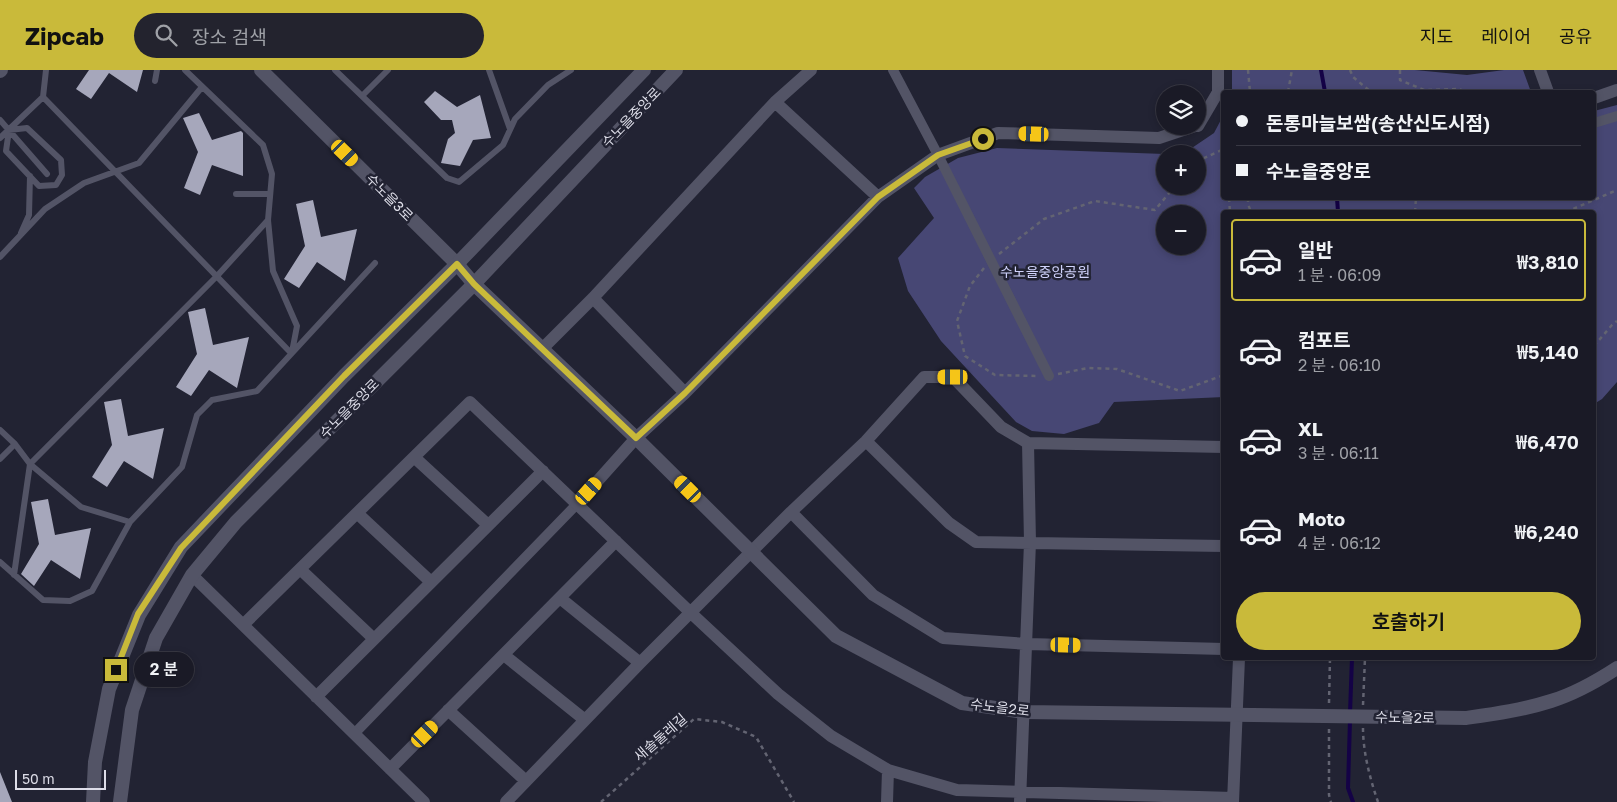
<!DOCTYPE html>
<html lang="ko">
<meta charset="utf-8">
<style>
body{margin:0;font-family:"Golos Text","Noto Sans KR",sans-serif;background:#23232e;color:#f1f3f6;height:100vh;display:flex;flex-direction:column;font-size:19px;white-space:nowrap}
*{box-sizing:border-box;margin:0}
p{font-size:16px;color:#9fa1a7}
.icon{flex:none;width:28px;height:28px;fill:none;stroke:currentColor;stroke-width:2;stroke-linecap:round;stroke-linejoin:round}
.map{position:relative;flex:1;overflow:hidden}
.details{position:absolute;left:1221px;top:140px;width:375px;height:450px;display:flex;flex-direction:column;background:#1a1a26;border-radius:5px;box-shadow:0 2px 8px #0003,0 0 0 1px #383843}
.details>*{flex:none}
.banner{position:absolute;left:1221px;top:20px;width:375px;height:110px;border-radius:5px;box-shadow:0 2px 8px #0003,0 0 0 1px #383843;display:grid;align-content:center;height:110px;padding:0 15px;background:#1a1a26}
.controls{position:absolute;left:1156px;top:15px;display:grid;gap:10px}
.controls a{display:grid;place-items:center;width:50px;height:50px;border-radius:50%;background:#1a1a26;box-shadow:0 2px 8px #0003,0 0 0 1px #383843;font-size:25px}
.scale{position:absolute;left:15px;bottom:12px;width:91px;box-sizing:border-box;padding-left:5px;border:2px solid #dddde8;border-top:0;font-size:14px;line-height:18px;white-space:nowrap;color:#dddde8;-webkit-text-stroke:4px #222333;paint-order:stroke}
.end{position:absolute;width:22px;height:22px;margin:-11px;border:6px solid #c9ba3a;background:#111;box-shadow:0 0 0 2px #111}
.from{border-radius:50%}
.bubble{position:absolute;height:35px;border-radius:18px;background:#1a1a26;box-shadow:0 2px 8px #0003,0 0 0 1px #383843;font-size:16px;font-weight:600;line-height:35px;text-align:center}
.car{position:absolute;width:15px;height:30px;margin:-15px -8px;border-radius:6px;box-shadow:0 0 4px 1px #0007;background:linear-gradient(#f5c518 24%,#345 0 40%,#f5c518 0 76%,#345 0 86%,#f5c518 0)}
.banner b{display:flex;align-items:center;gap:18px;height:48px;font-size:19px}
.banner b+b{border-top:1px solid #383843}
.banner i{width:12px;height:12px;background:#f1f3f6}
ul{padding:9px 0 0;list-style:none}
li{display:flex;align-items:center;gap:15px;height:82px;margin:0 10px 8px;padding:0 5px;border:2px solid transparent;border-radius:5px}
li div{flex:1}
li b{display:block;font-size:19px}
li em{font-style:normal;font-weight:600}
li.selected{border-color:#c9ba3a}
li>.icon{width:45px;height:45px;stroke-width:1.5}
.primary-button{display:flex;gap:10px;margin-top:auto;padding:10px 15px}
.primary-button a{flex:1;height:58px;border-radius:30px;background:#c9ba3a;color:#111;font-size:20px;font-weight:600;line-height:58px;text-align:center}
header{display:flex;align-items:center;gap:30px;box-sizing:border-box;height:70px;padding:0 25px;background:#c9ba3a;color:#111}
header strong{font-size:24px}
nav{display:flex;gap:28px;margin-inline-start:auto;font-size:18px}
.search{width:350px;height:45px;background:#23232e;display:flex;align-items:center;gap:12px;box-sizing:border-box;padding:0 18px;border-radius:28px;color:#9fa1a7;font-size:19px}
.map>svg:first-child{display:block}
.green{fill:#474774;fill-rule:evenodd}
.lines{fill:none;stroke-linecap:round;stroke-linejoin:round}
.stream{stroke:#140246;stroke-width:4}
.building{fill:#a6a7bb}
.path{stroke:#636472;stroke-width:2.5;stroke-dasharray:4 4;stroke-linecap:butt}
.service{stroke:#535466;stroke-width:6}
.pedestrian{stroke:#535466;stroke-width:10}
.minor{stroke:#535466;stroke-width:12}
.tertiary{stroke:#535466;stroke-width:14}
.secondary{stroke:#535466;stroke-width:14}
.route{stroke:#c9ba3a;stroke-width:6}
.labels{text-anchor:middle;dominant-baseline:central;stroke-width:5;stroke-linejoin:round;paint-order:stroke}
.street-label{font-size:14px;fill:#dddde8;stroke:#222333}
.park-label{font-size:14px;fill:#d0d3fc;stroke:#222333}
</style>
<header>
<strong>Zipcab</strong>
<div class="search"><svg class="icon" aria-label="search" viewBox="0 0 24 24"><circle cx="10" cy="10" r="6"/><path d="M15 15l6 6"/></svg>장소 검색</div>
<nav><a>지도</a><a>레이어</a><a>공유</a></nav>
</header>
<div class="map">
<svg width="1617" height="732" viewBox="0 0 1617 732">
<rect width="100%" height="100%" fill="#222333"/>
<path class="green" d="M1232,0H1415L1467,5L1504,0H1523L1531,22H1232Z
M1617,35V312L1602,329L1594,334V142H1224V327L1114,332L1099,353L1064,364L1032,361L1016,352L941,271L908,221L898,188L934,148L914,118L925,107L958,88L997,78L1165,84V116H1198V84H1183L1214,63L1224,44V128H1594V41ZM1165,144H1198V176H1165Z"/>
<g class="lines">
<path class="stream" d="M1321,0L1325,22
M1337,128L1338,142
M1350,643L1352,588
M1350,650L1348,718L1353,732"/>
</g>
<path class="building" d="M89,0H143L137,22L109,3L91,29L76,19Z
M435,21L457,37L480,25L491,68L473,70L460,96L441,93L448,69L455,63L452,50H441L424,32Z
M199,43L212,70L241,61L243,63V106L212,95L200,125L184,118L198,82L183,48Z
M313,130L321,167L357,159L345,211L317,192L299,218L284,209L305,176L296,134Z
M205,238L213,275L249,267L237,318L209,300L191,326L176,317L197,284L188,242Z
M121,329L128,366L164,358L153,409L124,391L107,417L92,407L112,375L104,332Z
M48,429L55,465L91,458L80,509L51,490L34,516L21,504L39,474L31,432Z
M0,703V702L12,732H0Z"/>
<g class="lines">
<path class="path" d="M1248,0L1250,22
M1350,0L1353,7L1371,22
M1400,0V10L1424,20L1458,19L1468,22
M1288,22L1292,0
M1198,94L1202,89L1224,79
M1229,128L1230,142
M1248,128V134L1251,142
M1415,142L1416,128
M1566,142L1617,120
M999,184L1044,149L1095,131L1155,140L1175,116
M984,198L970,216L957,251L965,286L995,305L1037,306
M1594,276L1612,255L1617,251
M1058,304L1088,298L1117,299L1180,321L1224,305
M1329,633L1330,588
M1363,635L1365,588
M1363,658C1363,682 1370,709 1378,732
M1329,659V725L1331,732
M601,732L694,649L722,652L756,667L794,732"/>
<path class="service" d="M185,0L263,75L272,104L268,150L273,201L297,256L292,282
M335,0L447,108L459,112L503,75L515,49L548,15L571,0
M489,0L510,59
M155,11L157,0
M362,26L388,0
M43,27L291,283
M0,50L47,104
M27,58L61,90L62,105L56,115L39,116L6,81L9,60Z
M0,68L43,27L46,0
M236,124H270
M21,163L29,145L30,106
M0,187L45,139L84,113L139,93L202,17
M0,360L15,374L30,394L81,437L130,452
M0,389L15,374
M0,492L43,530L70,531L92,521L130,452L182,397L197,345L212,330L257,321L375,193
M14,505L30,394L217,206L268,150"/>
<path class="pedestrian" d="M893,0L938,85L1049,306
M1594,53L1617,46
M354,664L577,434"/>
<path class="minor" d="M1540,0L1548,22
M1594,28L1617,20
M775,32L878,127
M1198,56L1218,22V0
M593,228L685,323
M543,278L593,228L775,32L811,0
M866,371L949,453L976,472L1224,476
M414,387L488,455
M577,434L636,368L685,323L878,127L938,85L998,63L1159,68L1195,56
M791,442L873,525L943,568L1027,574L1224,579
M357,443L431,512
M300,499L374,569
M192,505L424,732
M560,528L640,593
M243,555L470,332L691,543L778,624L831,666L888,700L957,720L1233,728
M504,585L585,650
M316,627L543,401
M448,640L526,711
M390,699L616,471
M506,732L640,593L791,442L866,371L924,307H953L1001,357L1028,373L1224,377
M887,732L888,700
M1020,732L1030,472L1028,373
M1233,732L1239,588"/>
<path class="tertiary" d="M261,0L457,194L474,214L636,368L836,566L962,633L1023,642L1466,648C1494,644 1523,640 1551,631C1574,624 1597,611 1617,598
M0,1L1,0"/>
<path class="secondary" d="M93,732L95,692L109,619L139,545L181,477L344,306L457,194L644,0
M120,732L132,640L156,568L192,505L236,452L474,214L676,0"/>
</g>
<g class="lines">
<path class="route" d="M116,600L138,544L181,478L344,306L457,194L474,214L636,368L685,323L878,127L938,85L983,69"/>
</g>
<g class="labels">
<g class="street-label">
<text transform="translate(631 47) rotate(-46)">수노을중앙로</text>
<text transform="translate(390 127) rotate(45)">수노을3로</text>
<text transform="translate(349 338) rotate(-45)">수노을중앙로</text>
<text transform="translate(1000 637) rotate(7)">수노을2로</text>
<text transform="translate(1405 647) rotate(1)">수노을2로</text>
<text transform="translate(660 667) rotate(-41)">새솔둘레길</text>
</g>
<g class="park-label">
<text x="1045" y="201">수노을중앙공원</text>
</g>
</g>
</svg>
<div class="controls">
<a><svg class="icon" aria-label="layers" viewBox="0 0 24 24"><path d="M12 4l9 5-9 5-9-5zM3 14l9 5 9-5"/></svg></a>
<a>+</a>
<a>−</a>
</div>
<div class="scale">50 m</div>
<i class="end from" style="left:983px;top:69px"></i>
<i class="end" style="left:116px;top:600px"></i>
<div class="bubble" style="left:134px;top:582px;width:60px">2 분</div>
<i class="car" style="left:1034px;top:64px;rotate:272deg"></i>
<i class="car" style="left:345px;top:83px;rotate:134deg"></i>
<i class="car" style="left:953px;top:307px;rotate:270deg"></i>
<i class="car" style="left:688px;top:419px;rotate:315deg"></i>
<i class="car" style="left:589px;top:421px;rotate:42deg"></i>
<i class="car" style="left:1066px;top:575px;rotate:91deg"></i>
<i class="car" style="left:425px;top:664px;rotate:45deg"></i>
<div class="banner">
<b><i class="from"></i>돈통마늘보쌈(송산신도시점)</b>
<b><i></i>수노을중앙로</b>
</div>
<section class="details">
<ul>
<li class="selected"><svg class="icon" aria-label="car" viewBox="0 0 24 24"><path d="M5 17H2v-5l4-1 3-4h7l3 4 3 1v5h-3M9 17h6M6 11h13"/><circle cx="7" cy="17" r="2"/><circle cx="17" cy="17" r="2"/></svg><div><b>일반</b><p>1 분 · 06:09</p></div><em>₩3,810</em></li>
<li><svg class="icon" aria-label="car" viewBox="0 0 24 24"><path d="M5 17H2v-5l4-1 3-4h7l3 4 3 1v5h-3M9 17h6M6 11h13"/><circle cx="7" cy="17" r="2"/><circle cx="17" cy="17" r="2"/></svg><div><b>컴포트</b><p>2 분 · 06:10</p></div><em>₩5,140</em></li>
<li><svg class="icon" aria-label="car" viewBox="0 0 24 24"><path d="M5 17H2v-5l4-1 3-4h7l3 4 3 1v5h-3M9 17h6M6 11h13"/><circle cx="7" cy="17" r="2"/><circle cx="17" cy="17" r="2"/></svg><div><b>XL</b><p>3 분 · 06:11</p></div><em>₩6,470</em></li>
<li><svg class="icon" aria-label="car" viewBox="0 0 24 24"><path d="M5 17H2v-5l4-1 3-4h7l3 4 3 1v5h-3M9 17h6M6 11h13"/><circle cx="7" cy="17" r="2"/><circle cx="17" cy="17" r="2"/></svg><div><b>Moto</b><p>4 분 · 06:12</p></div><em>₩6,240</em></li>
</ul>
<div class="primary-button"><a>호출하기</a></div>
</section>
</div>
